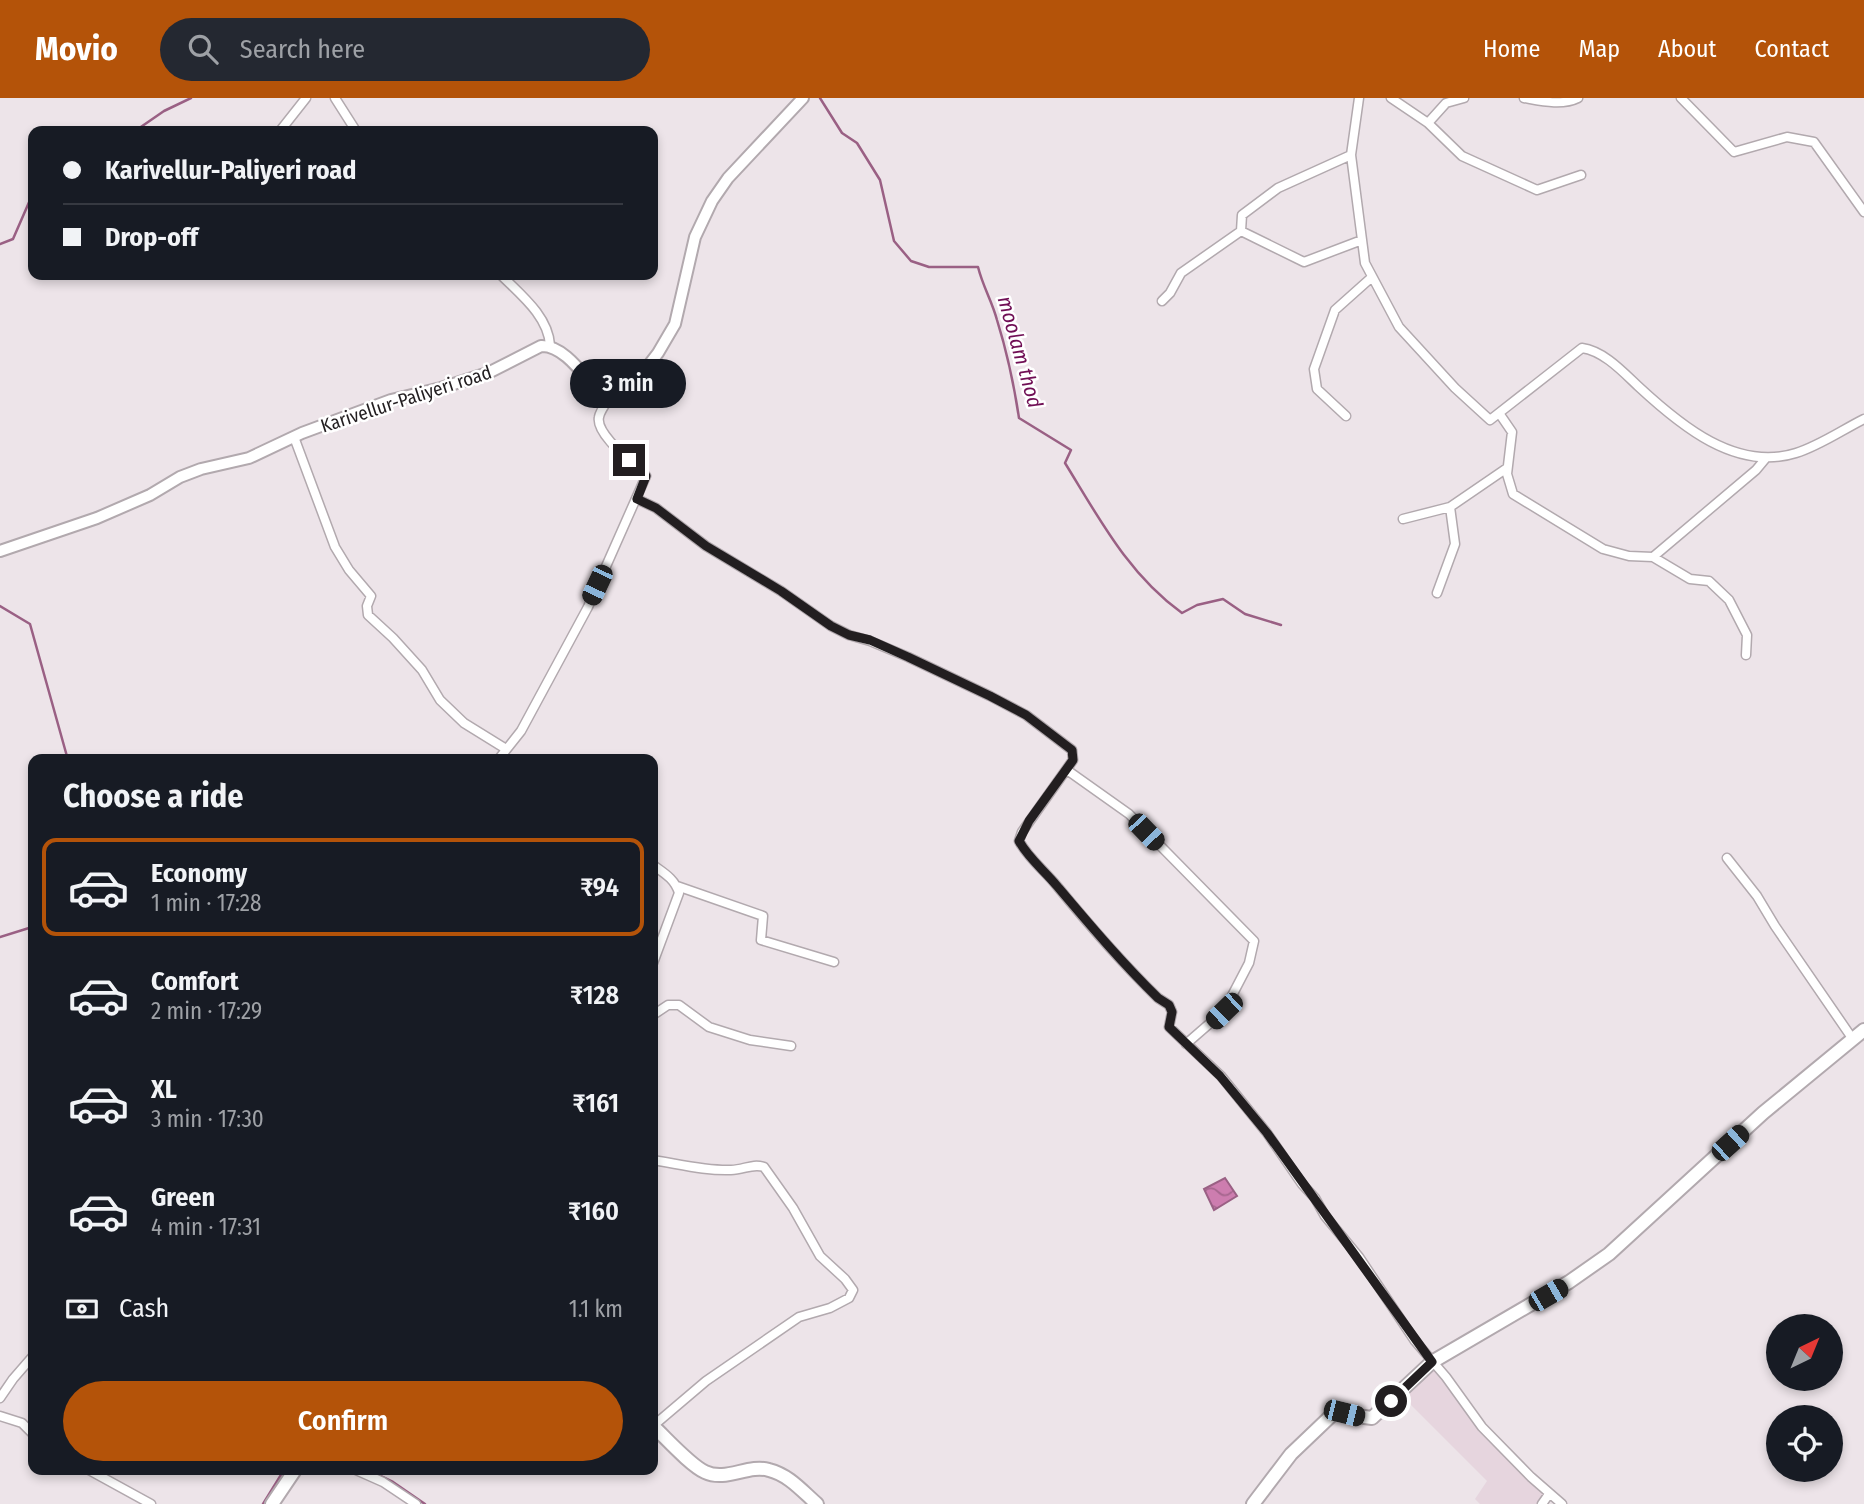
<!DOCTYPE html>
<meta charset="utf-8">
<style>
body{margin:0;font-family:"Fira Sans Condensed",sans-serif;background:#242831;color:#f1f3f6;height:100vh;display:flex;flex-direction:column;font-size:26px;white-space:nowrap}
*{box-sizing:border-box;margin:0}
p{font-size:23px;color:#9ea1a6}
.icon{flex:none;width:38px;height:38px;fill:none;stroke:currentColor;stroke-width:2;stroke-linecap:round;stroke-linejoin:round}
.map{position:relative;flex:1;overflow:hidden}
.drawer{position:absolute;left:28px;top:656px;width:630px;height:721px;display:flex;flex-direction:column;background:#171b24;border-radius:14px;box-shadow:0 4px 10px #0003}
.drawer>*{flex:none}
.banner{position:absolute;left:28px;top:28px;width:630px;height:154px;border-radius:14px;box-shadow:0 4px 10px #0003;display:grid;align-content:center;height:154px;padding:0 35px;background:#171b24}
.needle{width:46px;rotate:43deg}
.tools{position:absolute;left:1766px;top:1216px;display:grid;gap:14px}
.tools a{display:grid;place-items:center;width:77px;height:77px;border-radius:50%;background:#171b24;box-shadow:0 4px 10px #0003;font-size:35px}
.end{position:absolute;width:32px;height:32px;margin:-16px;border:9px solid #221e20;background:#fff;box-shadow:0 0 0 4px #fff}
.from{border-radius:50%}
.bubble{position:absolute;height:49px;border-radius:24px;background:#171b24;box-shadow:0 4px 10px #0003;font-size:23px;font-weight:600;line-height:49px;text-align:center}
.car{position:absolute;width:21px;height:42px;margin:-21px -10px;border-radius:9px;box-shadow:0 0 5px 2px #0007;background:linear-gradient(#222 24%,#8ab4d8 0 40%,#222 0 76%,#8ab4d8 0 86%,#222 0)}
.banner b{display:flex;align-items:center;gap:24px;height:66px;font-size:26px}
.banner b+b{border-top:2px solid #363941}
.banner i{width:18px;height:18px;background:#f1f3f6}
ul{padding:0;list-style:none}
li{display:flex;align-items:center;gap:21px;height:98px;margin:0 14px 10px;padding:0 21px;border:4px solid transparent;border-radius:14px}
li div{flex:1}
li b{display:block;font-size:26px}
li em{font-style:normal;font-weight:600}
li.active{border-color:#b45309}
li>.icon{width:63px;height:63px;stroke-width:1.5}
h2{padding:0 35px;font-size:32px;line-height:84px}
.pay{display:flex;align-items:center;gap:18px;height:77px;padding:0 35px;font-size:26px}
.pay p{margin-inline-start:auto}
.primary-button{display:flex;gap:14px;margin-top:auto;padding:14px 35px}
.primary-button a{flex:1;height:80px;border-radius:42px;background:#b45309;color:#fff;font-size:28px;font-weight:600;line-height:80px;text-align:center}
header{display:flex;align-items:center;gap:42px;box-sizing:border-box;height:98px;padding:0 35px;background:#b45309;color:#fff}
header strong{font-size:33px}
nav{display:flex;gap:38px;margin-inline-start:auto;font-size:24px}
.search{width:490px;height:63px;background:#242831;display:flex;align-items:center;gap:18px;box-sizing:border-box;padding:0 24px;border-radius:38px;color:#9ea1a6;font-size:26px}
.map>svg:first-child{display:block}
.built{fill:#e6d5de}
.water{fill:url(#water-waves);stroke:#9a6084;stroke-width:2}
.lines{fill:none;stroke-linecap:round;stroke-linejoin:round}
.stream{stroke:#9a6084;stroke-width:2.5}
.minor-casing{stroke:#b2a9ae;stroke-width:11}
.tertiary-casing{stroke:#b2a9ae;stroke-width:14}
.secondary-casing{stroke:#b2a9ae;stroke-width:16}
.minor{stroke:#fff;stroke-width:8}
.tertiary{stroke:#fff;stroke-width:10}
.secondary{stroke:#fff;stroke-width:12}
.route{stroke:#221e20;stroke-width:9}
.labels{text-anchor:middle;dominant-baseline:central;stroke-width:5;stroke-linejoin:round;paint-order:stroke}
.street-label{font-size:19px;fill:#221e20;stroke:#fff}
.water-label{font-size:21px;font-style:italic;fill:#700f55;stroke:#fff}
</style>
<header>
<strong>Movio</strong>
<div class="search"><svg class="icon" aria-label="search" viewBox="0 0 24 24"><circle cx="10" cy="10" r="6"/><path d="M15 15l6 6"/></svg>Search here</div>
<nav><a>Home</a><a>Map</a><a>About</a><a>Contact</a></nav>
</header>
<div class="map">
<svg width="1864" height="1406" viewBox="0 0 1864 1406">
<defs>
<pattern id="water-waves" width="16" height="10" patternUnits="userSpaceOnUse" patternTransform="scale(1.75)"><rect width="16" height="10" fill="#cd7daf"/><path d="M0 5q4-4 8 0t8 0" fill="none" stroke="#a6668e"/></pattern>
</defs>
<rect width="100%" height="100%" fill="#ede4e9"/>
<path class="built" d="M1431,1269L1442,1278L1479,1331L1545,1396L1538,1406H1480L1475,1401L1487,1383L1402,1298Z"/>
<path class="water" d="M1225,1080L1237,1098L1214,1112L1204,1091Z"/>
<g class="lines">
<path class="stream" d="M820,0L842,35L857,45L880,82L894,143L911,163L929,169H978C983,189 992,203 997,222C1007,254 1014,287 1019,320L1071,352L1065,365C1099,420 1128,476 1182,515L1197,507L1223,501L1245,516L1281,527
M135,33L164,13L191,0
M0,146L13,141L30,102L33,100
M0,508L30,526L68,662
M0,839L29,830L33,814
M368,1372L393,1384L425,1406
M263,1406L284,1372"/>
<defs>
<path id="minor" d="M335,0L356,33
M1359,0L1351,57L1365,165L1399,229L1455,290L1490,322L1582,250C1604,253 1623,274 1639,289C1680,327 1736,374 1796,355C1819,348 1842,332 1864,321
M1391,0L1428,25L1446,5L1464,0
M1524,0C1541,3 1562,8 1578,0
M1681,0L1734,54L1787,39L1814,44L1864,114
M1428,25L1462,58L1537,92L1581,77
M280,33L306,0
M1241,133L1304,164L1362,142
M501,177C521,197 548,218 550,247
M1162,203L1170,195L1181,175L1241,133L1242,117L1278,90L1351,57
M1499,315L1512,334L1507,376L1513,396L1603,451L1629,458L1653,459L1690,481L1709,483L1729,502L1747,537L1746,557
M1346,318L1317,291L1314,271L1335,212L1372,179
M294,339L335,449L349,472L371,498L367,508L368,517L393,540L422,572L440,602L464,625L506,651
M637,401L656,410L706,448L781,493L831,528L849,537L870,543L908,559L990,598L1026,617L1072,652L1073,662L1022,734L1019,743C1029,761 1044,772 1057,788C1089,827 1122,865 1158,900L1169,907L1172,914L1169,929L1221,978L1267,1035L1302,1086L1315,1100L1325,1118L1359,1159L1415,1243L1446,1279L1482,1329L1531,1379L1562,1406
M1403,421L1450,409L1507,370
M1653,459L1756,372L1766,360
M1437,495L1455,446L1450,409
M498,662L521,633L588,509L646,378C634,366 595,336 599,319C600,313 606,305 610,299
M1067,672L1129,716L1254,843L1249,865L1224,913L1186,946
M1727,760L1757,798L1775,828L1852,940
M653,767C664,775 675,781 679,795L653,865
M677,788L763,818L761,842L834,864
M653,917L668,907H679L709,929L750,942L791,948
M653,1062C679,1066 705,1073 731,1072C744,1072 752,1065 764,1069L793,1110L820,1158L845,1181L853,1192L849,1200L830,1210L799,1219L706,1283L653,1328
M0,1300L13,1281L33,1258
M0,1318L22,1325L33,1336
M89,1372L151,1406
M356,1372L383,1384L416,1406
M1542,1406L1549,1396"/>
<path id="tertiary" d="M0,453L97,420L150,397L180,379L201,371L249,360L302,335L391,302L441,290L488,275L541,248C565,247 585,280 601,296L610,299L624,295L638,281L658,255L675,226L695,139L712,103L728,80L803,0"/>
<path id="secondary" d="M653,1328C666,1340 690,1367 705,1374C726,1384 748,1366 769,1372C789,1377 802,1393 817,1406
M272,1406L295,1372
M1253,1406L1291,1356L1334,1315L1372,1320L1432,1264L1569,1184L1609,1156L1763,1015L1864,932"/>
</defs>
<use href="#minor" class="minor-casing"/>
<use href="#tertiary" class="tertiary-casing"/>
<use href="#secondary" class="secondary-casing"/>
<use href="#minor" class="minor"/>
<use href="#tertiary" class="tertiary"/>
<use href="#secondary" class="secondary"/>
</g>
<g class="lines">
<path class="route" d="M629,362L646,378L637,401L656,410L706,448L781,493L831,528L849,537L870,542L908,559L990,598L1026,617L1072,652L1073,662L1029,723L1019,743C1029,761 1044,772 1057,788C1090,827 1122,865 1158,900L1169,907L1172,914L1169,929L1220,978L1267,1035L1432,1264L1391,1303"/>
</g>
<g class="labels">
<g class="street-label">
<text transform="translate(406 301) rotate(-18)">Karivellur-Paliyeri road</text>
</g>
<g class="water-label">
<text transform="translate(1020 254) rotate(74)">moolam thod</text>
</g>
</g>
</svg>
<div class="tools">
<a><svg class="needle" viewBox="-14 -14 28 28"><path d="M0-13l5 13h-10z" fill="#e53935"/><path d="M0 13l5-13h-10z" fill="#9ea1a6"/></svg></a>
<a><svg class="icon" aria-label="locate" viewBox="0 0 24 24"><circle cx="12" cy="12" r="6"/><path d="M12 2v4M12 18v4M2 12h4M18 12h4"/></svg></a>
</div>
<i class="end from" style="left:1391px;top:1303px"></i>
<i class="end" style="left:629px;top:362px"></i>
<div class="bubble" style="left:570px;top:261px;width:116px">3 min</div>
<i class="car" style="left:597px;top:487px;rotate:205deg"></i>
<i class="car" style="left:1146px;top:734px;rotate:136deg"></i>
<i class="car" style="left:1224px;top:913px;rotate:226deg"></i>
<i class="car" style="left:1730px;top:1045px;rotate:48deg"></i>
<i class="car" style="left:1548px;top:1197px;rotate:60deg"></i>
<i class="car" style="left:1344px;top:1315px;rotate:104deg"></i>
<div class="banner">
<b><i class="from"></i>Karivellur-Paliyeri road</b>
<b><i></i>Drop-off</b>
</div>
<section class="drawer">
<h2>Choose a ride</h2>
<ul>
<li class="active"><svg class="icon" aria-label="car" viewBox="0 0 24 24"><path d="M5 17H2v-5l4-1 3-4h7l3 4 3 1v5h-3M9 17h6M6 11h13"/><circle cx="7" cy="17" r="2"/><circle cx="17" cy="17" r="2"/></svg><div><b>Economy</b><p>1 min · 17:28</p></div><em>₹94</em></li>
<li><svg class="icon" aria-label="car" viewBox="0 0 24 24"><path d="M5 17H2v-5l4-1 3-4h7l3 4 3 1v5h-3M9 17h6M6 11h13"/><circle cx="7" cy="17" r="2"/><circle cx="17" cy="17" r="2"/></svg><div><b>Comfort</b><p>2 min · 17:29</p></div><em>₹128</em></li>
<li><svg class="icon" aria-label="car" viewBox="0 0 24 24"><path d="M5 17H2v-5l4-1 3-4h7l3 4 3 1v5h-3M9 17h6M6 11h13"/><circle cx="7" cy="17" r="2"/><circle cx="17" cy="17" r="2"/></svg><div><b>XL</b><p>3 min · 17:30</p></div><em>₹161</em></li>
<li><svg class="icon" aria-label="car" viewBox="0 0 24 24"><path d="M5 17H2v-5l4-1 3-4h7l3 4 3 1v5h-3M9 17h6M6 11h13"/><circle cx="7" cy="17" r="2"/><circle cx="17" cy="17" r="2"/></svg><div><b>Green</b><p>4 min · 17:31</p></div><em>₹160</em></li>
</ul>
<div class="pay"><svg class="icon" aria-label="cash" viewBox="0 0 24 24"><path d="M3 7h18v10H3z"/><circle cx="12" cy="12" r="2"/></svg>Cash<p>1.1 km</p></div>
<div class="primary-button"><a>Confirm</a></div>
</section>
</div>
